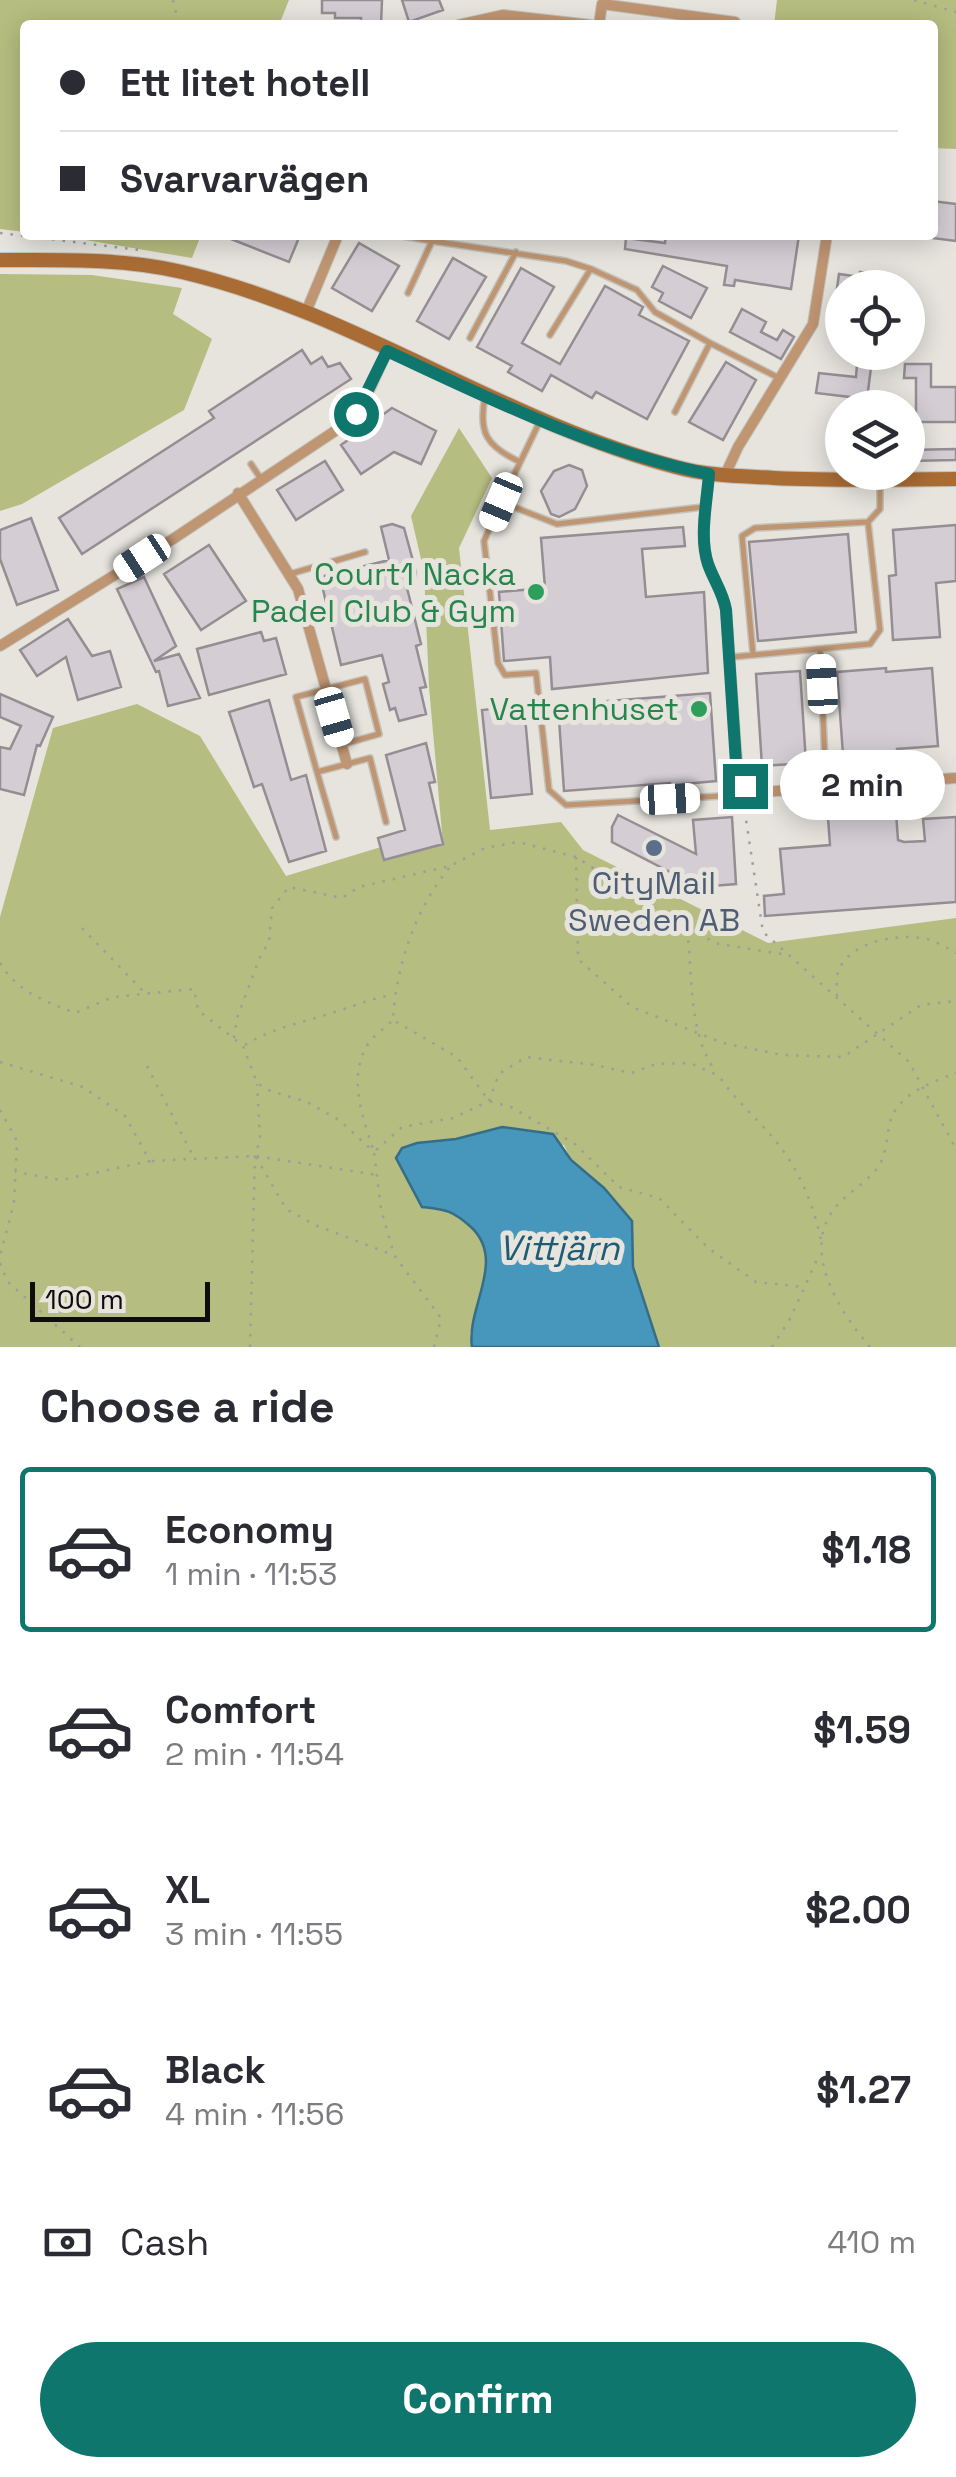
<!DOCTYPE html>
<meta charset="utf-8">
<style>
body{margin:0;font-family:"Space Grotesk",sans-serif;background:#f7f7f7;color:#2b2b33;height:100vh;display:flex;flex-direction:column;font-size:38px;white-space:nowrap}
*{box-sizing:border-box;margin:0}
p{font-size:32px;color:#7c7c81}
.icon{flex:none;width:55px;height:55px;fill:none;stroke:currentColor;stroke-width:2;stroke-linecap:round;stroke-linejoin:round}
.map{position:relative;height:1347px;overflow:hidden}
.side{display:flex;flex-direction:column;background:#fff;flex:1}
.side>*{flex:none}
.top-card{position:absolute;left:20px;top:20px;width:918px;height:220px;border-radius:10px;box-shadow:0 5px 25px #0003;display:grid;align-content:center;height:220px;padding:0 40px;background:#fff}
.controls{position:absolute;left:825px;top:270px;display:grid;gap:20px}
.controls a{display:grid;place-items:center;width:100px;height:100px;border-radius:50%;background:#fff;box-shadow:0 5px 25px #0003;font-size:50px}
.scale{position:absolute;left:30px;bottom:25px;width:180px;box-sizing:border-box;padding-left:10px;border:5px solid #0e0d0b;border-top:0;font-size:28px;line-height:35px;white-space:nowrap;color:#0e0d0b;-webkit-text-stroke:8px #e6e4dd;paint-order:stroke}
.end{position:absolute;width:45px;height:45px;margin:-22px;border:12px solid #0f766e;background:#fff;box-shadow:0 0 0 5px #fff}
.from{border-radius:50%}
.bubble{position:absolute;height:70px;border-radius:35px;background:#fff;box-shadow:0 5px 25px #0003;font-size:32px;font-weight:700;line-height:70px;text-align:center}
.car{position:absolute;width:30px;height:60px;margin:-30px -15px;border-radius:12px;box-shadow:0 0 8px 2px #0007;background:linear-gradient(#fff 24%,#345 0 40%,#fff 0 76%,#345 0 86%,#fff 0)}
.top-card b{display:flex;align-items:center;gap:35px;height:95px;font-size:38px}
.top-card b+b{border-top:2px solid #e1e1e2}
.top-card i{width:25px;height:25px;background:#2b2b33}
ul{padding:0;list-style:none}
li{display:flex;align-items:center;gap:30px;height:165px;margin:0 20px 15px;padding:0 20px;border:5px solid transparent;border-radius:10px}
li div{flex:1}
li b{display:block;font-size:38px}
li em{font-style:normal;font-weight:700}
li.current{border-color:#0f766e}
li>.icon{width:90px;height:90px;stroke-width:1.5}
h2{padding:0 40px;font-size:45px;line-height:120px}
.pay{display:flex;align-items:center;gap:25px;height:110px;padding:0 40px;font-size:38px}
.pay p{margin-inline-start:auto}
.cta{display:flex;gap:20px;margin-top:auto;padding:20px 40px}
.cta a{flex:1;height:115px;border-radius:60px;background:#0f766e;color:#fff;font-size:40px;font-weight:700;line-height:115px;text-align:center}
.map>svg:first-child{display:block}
.green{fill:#b6bd80}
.water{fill:#4697bb;stroke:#356e86;stroke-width:2.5}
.building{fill:#d4ced4;stroke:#948e93;stroke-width:2.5}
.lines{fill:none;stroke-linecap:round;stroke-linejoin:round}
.lane-casing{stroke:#c3c2bb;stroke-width:8}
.street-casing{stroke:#c3c2bb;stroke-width:12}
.secondary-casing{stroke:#c3c2bb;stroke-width:16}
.path{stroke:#9f9d98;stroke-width:2.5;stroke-dasharray:2.5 8;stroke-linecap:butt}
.lane{stroke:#bf9572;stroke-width:5}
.street{stroke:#bf9572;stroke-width:10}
.secondary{stroke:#aa6c35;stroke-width:14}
.route{stroke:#0f766e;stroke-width:12}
.leisure-dot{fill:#2e9e5b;stroke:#e6e4dd;stroke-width:4}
.service-dot{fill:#5c6f8a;stroke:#e6e4dd;stroke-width:4}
.labels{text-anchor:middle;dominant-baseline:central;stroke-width:10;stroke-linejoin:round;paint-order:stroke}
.leisure-label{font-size:32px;fill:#27864d;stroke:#e6e4dd;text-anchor:end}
.service-label{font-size:32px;fill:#4e5e75;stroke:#e6e4dd}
.water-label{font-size:35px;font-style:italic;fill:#1e5c76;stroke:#e6e4dd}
</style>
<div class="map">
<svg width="956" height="1347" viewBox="0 0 956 1347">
<rect width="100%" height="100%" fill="#e6e4dd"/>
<path class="green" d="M0,0H289L279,25H25V232L0,229Z
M777,0H956V149L933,148L932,25H774Z
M56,235H201L192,258Z
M0,274L92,275L182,288L173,314L212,339L184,410L22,504L0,511Z
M459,428L492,478L459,548L490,830L561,822L583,850L768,943L956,918V1347H659L633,1267L632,1221L604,1188L571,1160L564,1145L456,1139L402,1148L452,1210L482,1238L488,1263L470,1334L472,1347H0V917L53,728L137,704L200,736L286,876L381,847L443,844L429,687L424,572L411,516Z"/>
<path class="water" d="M502,1127L553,1134L571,1160L604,1188L632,1221L633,1267L659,1347H472C466,1307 507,1261 471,1227C452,1210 447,1210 422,1207L396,1158L402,1148L417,1143L456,1139Z"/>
<path class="building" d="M322,0H382L381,25H361V18H335V13H322Z
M402,0H439L443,10L409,22Z
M932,201L956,204V241L932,238Z
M221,235H300L289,262Z
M666,235H799L791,289L735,280L734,286L724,285L727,266L625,249L626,238L665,243Z
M359,243L399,266L372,311L332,288Z
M453,258L486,277L449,339L417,321Z
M663,266L707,288L691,318L659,301L663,293L652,287Z
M521,268L554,287L522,343L560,364L605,286L643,307L639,315L689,341L647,419L596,392L592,398L551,375L542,391L508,372L512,366L477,347Z
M860,272L887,275L886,288H837L839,274L860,277Z
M742,309L766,322L761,332L777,340L783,330L794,337L781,359L730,332Z
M302,350L311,364L322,357L328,367L340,363L351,379L82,554L59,518L214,418L209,411Z
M858,352H873L867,399L816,393L819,373L856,377Z
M726,362L756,380L723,440L689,422Z
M905,364H931V387H956V422H916V378H904Z
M392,408L436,431L421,464L394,452L361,474L341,445Z
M956,449V460L908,461V450Z
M325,461L343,490L296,520L277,490Z
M569,465L582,470L587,486L575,509L559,517L551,514L541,491L554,471Z
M31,518L58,590L17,605L0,559V530Z
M392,524L404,528L416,572L414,582L406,584L421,644L416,646L426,687L420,688L426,714L399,721L395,708L390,710L383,684L389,682L382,655L341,665L320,577L389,560L381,527Z
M956,525V581L936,583L940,637L893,640L889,576L896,575L893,530Z
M683,527L685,546L642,549L646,597L704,592L708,673L552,689L550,657L504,661L499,592L545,588L541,538Z
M848,534L856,632L758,641L749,542Z
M209,545L246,601L201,630L164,574Z
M144,577L176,646L154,661L179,654L200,698L168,706L159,671L156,672L117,589Z
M68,619L92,656L110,651L121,687L78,700L66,657L37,676L20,650Z
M261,632L264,641L276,638L286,674L209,695L197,649Z
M886,668V672L932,668L938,746L897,749L899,773L832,778V769L844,768L837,672Z
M800,671L806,763L762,766L756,674Z
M710,693L716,781L683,784L684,788L670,789V783L564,791L558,705Z
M0,694L53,717L40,746L37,745L24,795L0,789V747L10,749L21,726L0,717Z
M269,700L291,780L306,775L326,851L289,862L262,784L254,787L229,712Z
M524,706L532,794L491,798L482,710Z
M426,743L435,782L429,783L443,844L384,860L378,838L405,830L386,755Z
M895,799L898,840L904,842L925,841L923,819L956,817V902L765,916L764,896L784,894L780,849L830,845L827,804Z
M618,815L696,854L693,820L732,817L736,884L699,887L612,842V827Z"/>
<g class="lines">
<defs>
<path id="lane" d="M397,235L432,241L408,293
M432,241L566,261L591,269L637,290L655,312L710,343L779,378
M550,335L590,270
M470,338L516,252
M485,397C478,433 487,446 518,461
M675,412L710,343
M540,421L501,502L557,524L703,507
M251,464L261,479
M501,502L484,541L498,663L505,675L536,673L549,790L566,805L738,795
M290,574L365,552
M820,649L826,785
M753,654L742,536L755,528L868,522
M732,657L870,644L880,630L868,522L880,509V484
M317,772L296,697L365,679L379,734L344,744
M336,837L317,772L370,758L386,822"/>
<path id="street" d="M458,25L503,15L591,25
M599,25L602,4L735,22
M306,312L338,235
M709,474C707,502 699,537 708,564C714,581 723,592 726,609L737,763L745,786L763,792L956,778
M725,475L738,447L813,324L827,235
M238,493L298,589L347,764
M0,646L173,539L341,427L364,402L387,351"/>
<path id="secondary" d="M0,260C59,260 124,258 182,272C355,312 503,422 676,467C708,476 741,476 774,478C834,481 895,480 956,479"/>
</defs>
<use href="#lane" class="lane-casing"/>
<use href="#street" class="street-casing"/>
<use href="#secondary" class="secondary-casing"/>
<path class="path" d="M173,0L179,25
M914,0L956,12
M0,233L140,250
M743,800L763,932L909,1062L956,1149
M576,857L578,959L632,1007L723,1043L782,1055L843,1057L921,1005L956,1001
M449,868C415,909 396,967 393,1020L457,1057L489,1101L511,1107L575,1144L619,1187L659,1198L708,1248L756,1282L804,1287
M82,928L144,992
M687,930C693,976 688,1034 716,1072
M0,963C17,992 45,1001 75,1013L113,997L194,989L198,1010L243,1046L257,1083L268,1090L307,1102L339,1120L374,1152L381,1209L394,1255L441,1318L434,1347
M837,996C837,989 836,979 838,972C848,943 893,934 920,938C933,939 945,947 956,953
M391,1022C384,1029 373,1036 368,1044C347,1077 363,1119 374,1152L402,1127L453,1118L489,1101L499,1074L526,1057L595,1065L631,1073L656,1064L690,1063L719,1076
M234,1038L237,1018L260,957L269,942L272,908L289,887L342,898L359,887L450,866L485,848L518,842L576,857L687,929L719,944L788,955
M245,1045C273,1027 306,1022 338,1011C357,1005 372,998 393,995
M0,1062L83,1087L125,1116L150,1161L61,1180L15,1172
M147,1066L194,1158
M721,1079C740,1106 767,1127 784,1152C803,1179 814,1208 821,1240
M0,1110L17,1141L14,1203L0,1256
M256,1157L286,1209L315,1225L393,1255
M152,1161L255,1156L377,1175
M0,1263L8,1282L80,1347
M250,1347L255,1156L260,1139L257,1084
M772,1347L790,1319L819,1255
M870,1347C840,1312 801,1253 834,1209C847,1192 874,1179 882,1160C887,1148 887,1134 890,1122C898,1094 932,1082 956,1073"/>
<use href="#lane" class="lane"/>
<use href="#street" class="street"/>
<use href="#secondary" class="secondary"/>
</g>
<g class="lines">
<path class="route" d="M356,414L387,351C492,400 595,451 709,474C707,502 699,537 708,564C714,581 723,592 726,610L736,763L745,786"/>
</g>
<g class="leisure-dot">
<circle cx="536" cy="592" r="10"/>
<circle cx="699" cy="709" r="10"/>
</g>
<circle class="service-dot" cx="654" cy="848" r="10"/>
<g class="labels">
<g class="leisure-label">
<text x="516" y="574">Court1 Nacka<tspan x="516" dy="37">Padel Club &amp; Gym</tspan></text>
<text x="679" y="709">Vattenhuset</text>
</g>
<g class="service-label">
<text x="654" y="883">CityMail<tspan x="654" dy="37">Sweden AB</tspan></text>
</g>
<g class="water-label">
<text x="559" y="1248">Vittjärn</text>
</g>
</g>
</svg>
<div class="controls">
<a><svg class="icon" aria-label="locate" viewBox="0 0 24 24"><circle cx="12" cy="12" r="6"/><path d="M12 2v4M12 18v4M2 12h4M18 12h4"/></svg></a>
<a><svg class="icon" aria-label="layers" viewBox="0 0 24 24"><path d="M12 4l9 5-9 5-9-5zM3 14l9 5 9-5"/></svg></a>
</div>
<div class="scale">100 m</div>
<i class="end from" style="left:356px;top:414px"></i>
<i class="end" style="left:745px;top:786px"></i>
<div class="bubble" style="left:780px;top:750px;width:165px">2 min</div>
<i class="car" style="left:501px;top:502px;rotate:203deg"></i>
<i class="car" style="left:142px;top:558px;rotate:237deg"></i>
<i class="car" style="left:822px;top:684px;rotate:357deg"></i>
<i class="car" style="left:334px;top:717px;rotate:164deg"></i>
<i class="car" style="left:670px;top:799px;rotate:87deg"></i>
<div class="top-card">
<b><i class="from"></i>Ett litet hotell</b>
<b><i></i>Svarvarvägen</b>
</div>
</div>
<section class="side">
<h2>Choose a ride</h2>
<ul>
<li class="current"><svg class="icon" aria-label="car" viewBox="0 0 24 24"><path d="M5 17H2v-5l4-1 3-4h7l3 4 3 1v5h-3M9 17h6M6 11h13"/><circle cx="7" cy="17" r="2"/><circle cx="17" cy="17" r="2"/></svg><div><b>Economy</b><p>1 min · 11:53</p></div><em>$1.18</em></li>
<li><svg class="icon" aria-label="car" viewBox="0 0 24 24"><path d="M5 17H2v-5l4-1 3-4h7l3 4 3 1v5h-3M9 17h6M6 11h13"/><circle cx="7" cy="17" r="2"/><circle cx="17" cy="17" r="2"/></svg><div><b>Comfort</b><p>2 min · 11:54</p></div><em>$1.59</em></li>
<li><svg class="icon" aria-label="car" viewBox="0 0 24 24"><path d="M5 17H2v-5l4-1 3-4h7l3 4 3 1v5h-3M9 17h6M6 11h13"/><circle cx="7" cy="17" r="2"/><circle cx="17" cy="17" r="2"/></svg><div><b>XL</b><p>3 min · 11:55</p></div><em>$2.00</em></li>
<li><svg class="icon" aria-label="car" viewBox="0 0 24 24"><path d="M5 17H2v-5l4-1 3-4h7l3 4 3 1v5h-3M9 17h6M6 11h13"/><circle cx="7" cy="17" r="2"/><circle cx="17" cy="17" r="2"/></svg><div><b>Black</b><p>4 min · 11:56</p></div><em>$1.27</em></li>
</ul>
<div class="pay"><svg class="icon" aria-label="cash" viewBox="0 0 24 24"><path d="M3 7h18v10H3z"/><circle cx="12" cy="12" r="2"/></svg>Cash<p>410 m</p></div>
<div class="cta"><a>Confirm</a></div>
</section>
